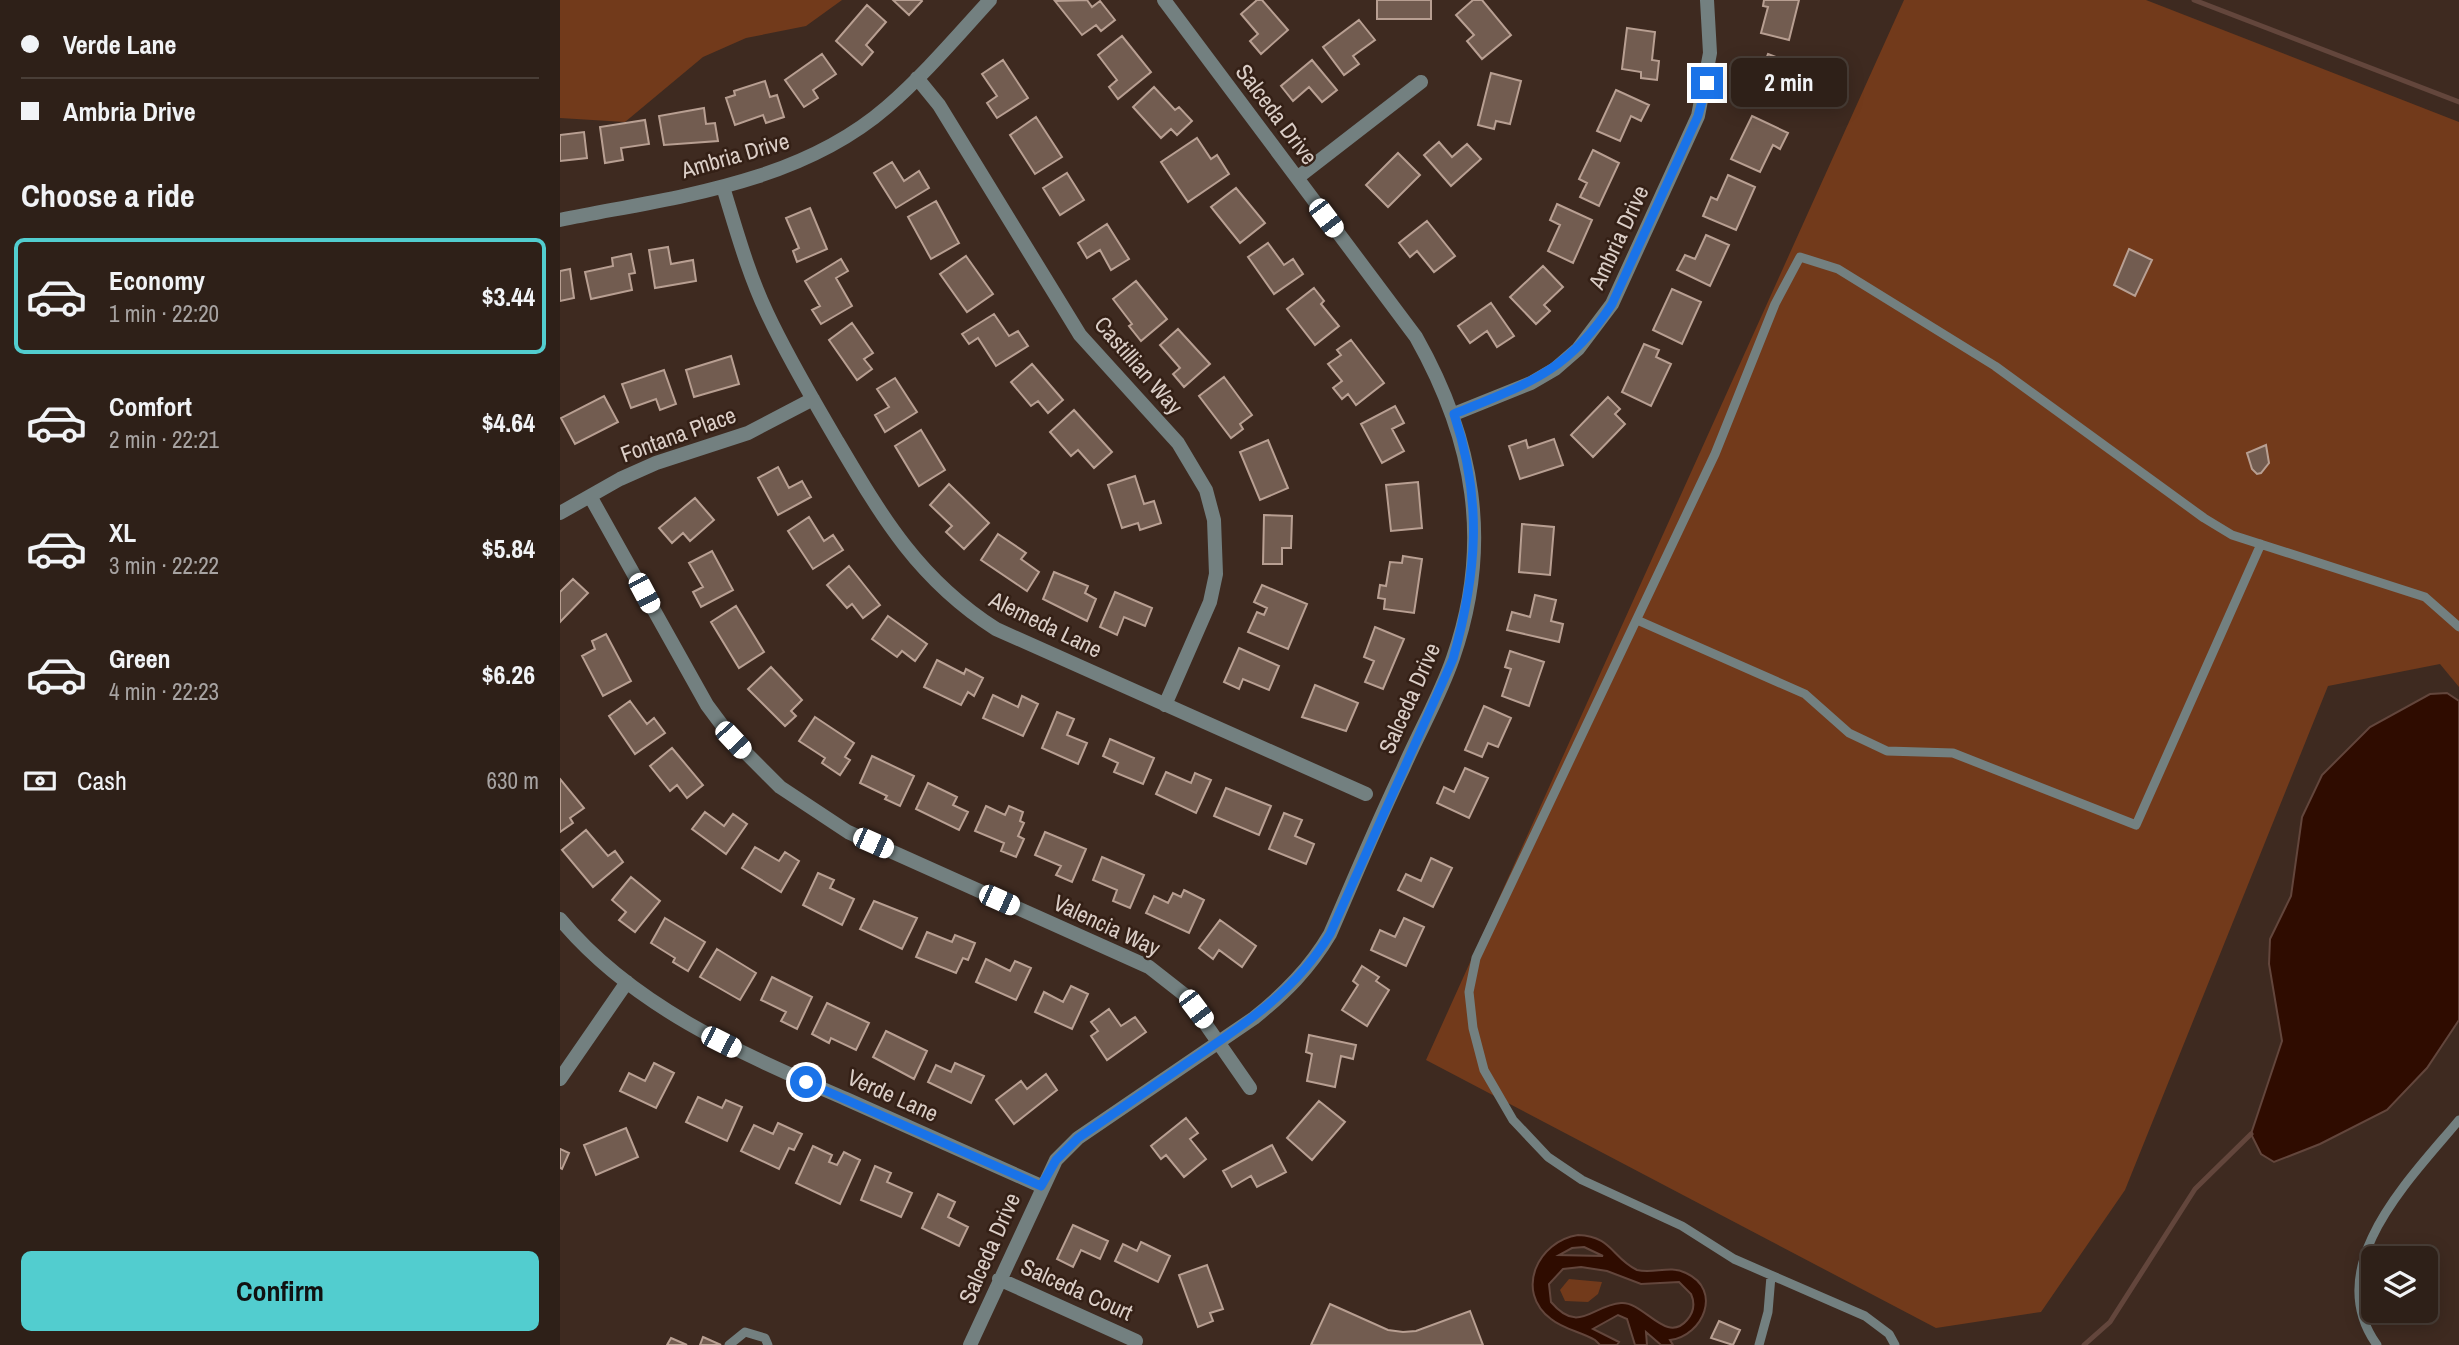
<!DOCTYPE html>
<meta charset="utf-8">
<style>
body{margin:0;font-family:"Archivo Narrow",sans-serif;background:#362821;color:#f1f3f6;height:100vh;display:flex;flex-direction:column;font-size:26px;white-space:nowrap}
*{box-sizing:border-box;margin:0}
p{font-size:23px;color:#a7a3a2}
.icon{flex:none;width:38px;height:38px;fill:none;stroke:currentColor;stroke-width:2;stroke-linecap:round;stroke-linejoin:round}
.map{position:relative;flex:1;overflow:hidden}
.panel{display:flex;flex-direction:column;background:#2e2018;width:560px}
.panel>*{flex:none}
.hud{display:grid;align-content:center;height:154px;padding:0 21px;background:#2e2018}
.tools{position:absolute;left:1801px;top:1246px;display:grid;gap:14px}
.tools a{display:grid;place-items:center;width:77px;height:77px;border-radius:10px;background:#2e2018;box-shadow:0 4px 18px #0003,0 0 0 2px #493e37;font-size:35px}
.end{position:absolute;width:32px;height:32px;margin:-16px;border:9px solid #1a73e8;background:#fff;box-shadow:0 0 0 4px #fff}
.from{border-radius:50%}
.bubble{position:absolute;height:49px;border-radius:10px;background:#2e2018;box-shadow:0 4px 18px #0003,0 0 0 2px #493e37;font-size:23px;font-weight:700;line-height:49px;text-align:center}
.car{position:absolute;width:21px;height:42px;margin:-21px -10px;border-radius:9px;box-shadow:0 0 5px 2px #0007;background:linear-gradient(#fff 24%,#345 0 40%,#fff 0 76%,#345 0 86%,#fff 0)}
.hud b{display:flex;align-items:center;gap:24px;height:66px;font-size:26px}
.hud b+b{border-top:2px solid #493e37}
.hud i{width:18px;height:18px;background:#f1f3f6}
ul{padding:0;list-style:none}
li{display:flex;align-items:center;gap:21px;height:116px;margin:0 14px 10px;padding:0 7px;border:4px solid transparent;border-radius:10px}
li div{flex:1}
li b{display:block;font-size:26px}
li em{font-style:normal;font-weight:700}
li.on{border-color:#52cdcf}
li>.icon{width:63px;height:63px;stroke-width:1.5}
h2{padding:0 21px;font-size:32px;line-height:84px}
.pay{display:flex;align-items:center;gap:18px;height:77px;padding:0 21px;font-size:26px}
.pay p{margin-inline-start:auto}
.button{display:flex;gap:14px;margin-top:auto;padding:14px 21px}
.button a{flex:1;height:80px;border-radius:10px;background:#52cdcf;color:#111;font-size:28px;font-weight:700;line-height:80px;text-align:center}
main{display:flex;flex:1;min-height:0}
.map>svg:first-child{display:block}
.green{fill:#723a1b}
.water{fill:#2f0c00;stroke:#63463c;stroke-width:2;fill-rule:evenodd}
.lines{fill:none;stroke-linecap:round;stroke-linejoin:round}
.stream{stroke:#63463c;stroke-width:5}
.building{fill:#725c50;stroke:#b89f92;stroke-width:2}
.lane{stroke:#738080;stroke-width:9}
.street{stroke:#738080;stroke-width:14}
.route{stroke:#1a73e8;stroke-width:9}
.labels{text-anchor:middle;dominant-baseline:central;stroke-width:5;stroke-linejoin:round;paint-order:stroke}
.street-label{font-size:23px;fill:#dbcec7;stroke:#342016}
</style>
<main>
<section class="panel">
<div class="hud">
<b><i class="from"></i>Verde Lane</b>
<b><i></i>Ambria Drive</b>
</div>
<h2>Choose a ride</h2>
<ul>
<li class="on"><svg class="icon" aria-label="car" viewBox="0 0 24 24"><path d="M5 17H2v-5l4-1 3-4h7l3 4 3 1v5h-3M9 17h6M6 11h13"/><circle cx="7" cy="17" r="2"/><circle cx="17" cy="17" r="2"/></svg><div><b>Economy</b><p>1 min · 22:20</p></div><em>$3.44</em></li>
<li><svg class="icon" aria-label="car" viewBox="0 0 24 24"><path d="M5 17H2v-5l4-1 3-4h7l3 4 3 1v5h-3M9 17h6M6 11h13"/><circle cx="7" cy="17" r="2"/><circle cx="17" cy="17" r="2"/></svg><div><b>Comfort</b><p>2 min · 22:21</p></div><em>$4.64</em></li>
<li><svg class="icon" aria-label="car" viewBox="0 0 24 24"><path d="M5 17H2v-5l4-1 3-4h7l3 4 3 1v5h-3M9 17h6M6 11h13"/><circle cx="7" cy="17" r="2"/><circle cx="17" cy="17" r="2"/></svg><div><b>XL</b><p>3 min · 22:22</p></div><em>$5.84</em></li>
<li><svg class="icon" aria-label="car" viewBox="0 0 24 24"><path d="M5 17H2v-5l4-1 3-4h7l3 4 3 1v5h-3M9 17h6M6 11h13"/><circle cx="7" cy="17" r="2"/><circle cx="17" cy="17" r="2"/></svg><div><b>Green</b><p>4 min · 22:23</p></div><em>$6.26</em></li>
</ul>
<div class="pay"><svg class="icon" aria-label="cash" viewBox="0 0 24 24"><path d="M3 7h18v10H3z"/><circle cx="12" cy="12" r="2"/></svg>Cash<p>630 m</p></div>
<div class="button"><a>Confirm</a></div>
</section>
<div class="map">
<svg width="1899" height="1345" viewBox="0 0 1899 1345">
<rect width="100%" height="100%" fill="#3e2a20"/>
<path class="green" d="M0,0H282L246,26L186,38L143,57L65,122L0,118Z
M1344,0H1586L1899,122V687L1880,664L1768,686L1565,1190L1481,1312L1376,1328L866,1060Z
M1009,1279L1042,1282L1038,1294L1028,1302L1005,1301L1000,1290Z"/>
<path class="water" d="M1887,693L1899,701V1020L1867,1068L1827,1110L1760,1144L1714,1162L1701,1154L1691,1134L1722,1041L1709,964L1710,939L1731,896L1742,817L1762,775L1810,727L1870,694Z
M1018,1235C1052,1236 1052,1258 1077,1270C1094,1274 1110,1265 1126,1273C1163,1290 1143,1336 1110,1340L1113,1345H1101L1086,1332L1087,1345H1075L1067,1319L1058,1315L1033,1329L1059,1342L1057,1345H1040L1035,1340C1021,1332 1003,1329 991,1319C954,1291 978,1241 1018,1235ZM1024,1247L1043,1256L999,1255L1012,1248ZM1021,1267L1047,1271L1081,1284L1119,1282L1131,1294C1135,1303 1134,1312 1127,1320C1106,1345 1084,1301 1061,1303C1032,1305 1019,1335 991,1302L989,1284L1003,1269Z"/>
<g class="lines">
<path class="stream" d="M1634,0L1899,102
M1524,1345L1550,1322L1635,1189L1691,1134"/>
</g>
<path class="building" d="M333,0H361L362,1L349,15Z
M527,0L532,7L540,1L555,20L541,31L536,25L522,35L495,1Z
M697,0H702L728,30L701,54L690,41L698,34L681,14Z
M817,0H871V19H817Z
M913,0H922L951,35L922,59L907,41L914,35L896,15Z
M1204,0H1239L1229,40L1201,33L1208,7L1203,6Z
M307,5L326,22L306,45L313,52L302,65L276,41Z
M799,20L815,40L793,56L799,64L784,75L763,47Z
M1067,28L1095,32L1092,60L1099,61L1097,80L1081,78V72L1062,69Z
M562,36L591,72L558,99L549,87L557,80L538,55Z
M262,54L276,74L253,90L258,98L244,107L225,80Z
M1208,54L1235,64L1230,78L1234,80L1225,105L1193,93Z
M443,60L468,98L437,118L427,103L437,96L422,74Z
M752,60L777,90L762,102L749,87L733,101L721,86Z
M931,73L961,81L950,124L936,121L934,129L918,125Z
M205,81L210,97L217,95L224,117L206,123L203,115L175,125L166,98L175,95L174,91Z
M594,87L615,110L619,107L632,121L617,135L611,129L601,138L573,107Z
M1056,90L1089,105L1081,121L1071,116L1060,141L1037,131Z
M144,108L146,124L155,123L158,141L104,145L99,116Z
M1192,116L1228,133L1220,149L1213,145L1200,172L1171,159Z
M476,117L502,157L475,174L450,135Z
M85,120L89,144L61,148L63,160L45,163L40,127Z
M24,132L27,158L0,161V135Z
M637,138L651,159L657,155L669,174L628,202L601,162Z
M879,142L892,157L907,144L921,159L891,186L864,155Z
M1033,150L1059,163L1039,206L1020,197L1027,183L1019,179Z
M838,153L860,175L828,207L806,185Z
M332,162L344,181L359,171L369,188L336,208L314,173Z
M507,173L524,200L500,215L483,188Z
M1168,175L1195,187L1176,230L1143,216L1151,197L1157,200Z
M676,188L705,223L680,243L651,207Z
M376,201L399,243L371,259L348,217Z
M997,204L1032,220L1013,263L988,251L1000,225L990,220Z
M250,208L267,249L237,262L233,251L239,248L226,218Z
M867,221L895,256L874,272L857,251L850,257L839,243Z
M547,224L569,259L551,270L540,250L527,258L518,243Z
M1146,235L1169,245L1150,286L1117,270L1125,255L1135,259Z
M708,243L724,265L733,259L743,274L714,294L688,257Z
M108,247L111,264L133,260L136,281L95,288L89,250Z
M1569,249L1592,260L1575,296L1554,285Z
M71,254L75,273L69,274L72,290L31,299L25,272L53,266L52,258Z
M406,256L433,294L407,312L380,274Z
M281,259L288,271L276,278L292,306L261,324L252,310L260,306L245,281Z
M983,266L1003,287L984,305L990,311L976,324L950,297Z
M10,269L14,298L0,301V271Z
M576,281L607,319L581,341L569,326L572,324L553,299Z
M754,288L764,301L761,304L779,326L755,345L727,309Z
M1112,289L1141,302L1122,344L1093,330Z
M931,303L954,336L937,347L927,331L910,343L898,326Z
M434,314L449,336L458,331L468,346L436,366L418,338L409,344L402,334Z
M292,323L313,353L304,359L312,369L297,380L269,340Z
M618,329L650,364L624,387L613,374L620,368L600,345Z
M791,340L824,383L796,405L788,394L782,399L773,388L782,381L768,364L781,355L777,350Z
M1084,344L1099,350L1096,357L1111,364L1091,406L1062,392Z
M171,356L179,384L134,397L126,370Z
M472,364L503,400L488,413L478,401L471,406L451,382Z
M104,370L116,404L100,410L96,399L71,408L62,384Z
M664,377L692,415L680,424L683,429L671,438L639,396Z
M335,378L357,412L325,432L315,415L329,407L317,389Z
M44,396L58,422L15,444L1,418Z
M1048,397L1060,409L1055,414L1065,424L1033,457L1011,435Z
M835,406L844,423L832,429L844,451L822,463L801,424Z
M514,410L552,452L534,468L518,450L511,456L490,432Z
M361,430L385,470L359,486L335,446Z
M994,439L1003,465L960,479L949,446L966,440L968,448Z
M708,440L728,488L700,500L680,452Z
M1706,445L1709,463L1701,473L1697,474L1692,469L1687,453Z
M218,467L229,488L242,481L251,497L218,515L198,478Z
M575,476L584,504L594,501L601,523L580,530L578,523L562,528L548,485Z
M858,482L862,528L831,531L826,485Z
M389,484L429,523L404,549L386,532L392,526L370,505Z
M135,498L154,520L130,541L123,533L112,543L99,528Z
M704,515L732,516L731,548H722V564H703Z
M249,517L264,541L273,535L283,550L253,569L228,531Z
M962,524L994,527L990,575L959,572Z
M438,534L466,553L461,559L479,572L467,591L421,560Z
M152,551L173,590L141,607L133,592L143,587L129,563Z
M843,556L862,559L854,613L824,609L825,599L818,598L820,585L826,586L830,562L842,563Z
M289,566L320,605L303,618L292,604L287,608L267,585Z
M494,572L528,586L525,593L536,599L527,621L483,599Z
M13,579L28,593L0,622V592Z
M702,585L747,604L728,649L688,632L697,612L704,615L707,608L694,602Z
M555,592L592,608L585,626L564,617L557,635L540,627Z
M975,595L996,600L991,621L1003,624L999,642L947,630L952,612L970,617Z
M176,606L204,652L179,668L151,622Z
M328,616L367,644L355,661L342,651L337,657L312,639Z
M815,627L844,639L823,689L805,682L814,661L804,657Z
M46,634L71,681L43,696L22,656L35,649L32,641Z
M679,648L719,666L709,690L683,679L679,689L664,682Z
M950,651L984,662L969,706L942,696L951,669L945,667Z
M377,660L404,674L406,669L423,678L414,696L408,692L401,705L364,687Z
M211,667L242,700L231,711L236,716L225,726L188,689Z
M755,685L798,703L786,731L742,717Z
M433,695L458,707L462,696L478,704L463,736L423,718Z
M70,701L87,724L94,718L105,733L75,754L49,716Z
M924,706L951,718L938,747L928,743L922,757L905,750Z
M497,712L514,719L507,735L527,743L518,764L482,748Z
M255,717L294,743L285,757L290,760L280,775L262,763L265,758L239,741Z
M550,739L594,758L583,784L554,772L558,763L543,756Z
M112,748L143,785L127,798L117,785L110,791L90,766Z
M312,756L354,776L340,806L325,799L327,796L300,783Z
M905,768L928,778L909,818L877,803L884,787L894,792Z
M606,772L631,783L635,773L651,780L636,813L596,794Z
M0,779L24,808L10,818L13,823L0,832Z
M368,783L397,797L393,805L408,812L399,830L356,809Z
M666,788L711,806L699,835L654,816Z
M426,806L445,815L449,806L463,812L460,821L464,823L458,836L464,839L456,857L441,851L444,843L415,831Z
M145,812L164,826L173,814L187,824L166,854L132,829Z
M724,813L742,820L735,836L754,844L746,864L709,849Z
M26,830L48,856L55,851L63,862L33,887L2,850Z
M485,832L526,849L512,882L496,875L501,866L475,855Z
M195,847L219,861L225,852L239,861L221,892L182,868Z
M542,857L584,875L570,908L553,901L557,890L533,880Z
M871,858L892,868L873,907L838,890L846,874L861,881Z
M258,873L274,880L270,888L294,899L282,925L243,905Z
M71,877L100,901L75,932L59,920L66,912L52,900Z
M624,890L644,900L629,933L586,913L594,896L608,903L613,893L621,897Z
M314,901L357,918L342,949L300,929Z
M105,918L145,942L128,971L113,962L115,958L91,943Z
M844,918L864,927L846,966L811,950L820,930L835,937Z
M660,920L696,946L682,967L659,950L653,959L639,948Z
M367,932L392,942L395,935L415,943L408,960L403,958L396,973L356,957Z
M157,949L196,973L180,1000L140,977Z
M426,959L450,971L455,961L471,968L456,1000L416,982Z
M802,966L819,977L816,981L829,990L807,1026L782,1010L798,985L793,981Z
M212,977L252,997L237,1029L221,1021L226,1012L201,1000Z
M511,986L528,994L512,1029L475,1012L484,992L503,1002Z
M267,1003L309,1023L296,1050L271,1038L269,1043L252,1034Z
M549,1009L561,1026L575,1017L586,1032L547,1060L531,1036L538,1031L531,1022Z
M326,1031L367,1051L354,1079L313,1057Z
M749,1035L796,1045L793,1059L781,1056L775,1087L747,1081L752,1054L746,1052Z
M94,1063L114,1073L96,1108L60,1091L69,1073L85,1081Z
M395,1063L424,1076L411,1103L368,1082L376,1065L391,1072Z
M486,1074L497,1090L454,1124L436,1100L461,1081L467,1089Z
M138,1097L162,1108L166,1100L182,1107L167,1141L126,1122Z
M759,1101L785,1122L752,1160L727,1138Z
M626,1118L638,1133L630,1139L646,1159L624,1177L606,1155L601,1159L591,1146Z
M218,1123L242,1134L234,1150L229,1148L219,1169L181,1151L194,1125L213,1134Z
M66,1128L78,1157L36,1175L24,1145Z
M712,1145L726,1172L697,1187L691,1176L672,1187L663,1171Z
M253,1146L272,1155L269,1162L277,1165L284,1152L300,1160L280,1204L236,1183Z
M0,1149L9,1153L2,1169L0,1168Z
M315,1166L331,1173L327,1182L352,1193L341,1217L301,1200Z
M378,1194L395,1202L388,1217L408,1227L399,1246L362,1228Z
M513,1225L548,1241L540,1259L521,1250L513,1267L497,1259Z
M581,1242L610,1256L598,1282L555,1261L563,1244L577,1251Z
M647,1265L663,1309L650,1313L653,1321L638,1327L619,1275Z
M770,1304L828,1330L843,1332L856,1331L910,1311L923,1345H751Z
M1159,1321L1180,1330L1173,1345L1151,1338Z
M143,1337L161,1345H140Z
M111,1338L127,1345H107Z"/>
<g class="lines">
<path class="lane" d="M1077,620L1245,694L1289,733L1327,751L1393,753L1576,825L1701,544
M169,1345L185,1332L205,1338L208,1345
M1199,1345L1208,1312L1211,1276
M1335,1345L1329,1334L1305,1316L1174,1259L1122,1226L1022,1180L988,1157L953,1120L924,1070L913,1028L909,992L916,958L1155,454L1215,304L1240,257L1278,269L1435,366L1644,518L1672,535L1865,597L1899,627
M1817,1345C1760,1266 1851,1178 1899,1120"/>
<path class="street" d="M357,78L379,105L520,335L618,443L646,490L654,520L656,574L650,602L605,705
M737,178L861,82
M163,187C176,229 188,273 207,313C227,356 252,398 276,439C322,517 358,579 436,629L806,794
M0,220C112,197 237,185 327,107C364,75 397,36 430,0
M894,414L971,383L995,369L1018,349L1052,304L1138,116L1150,53L1147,0
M30,496L147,705L173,740L220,787L288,832L589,967L626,996L690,1088
M0,513L60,479L96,463L188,433L253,399
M0,919C74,1008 183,1054 286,1099C351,1128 416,1157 481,1186
M0,1079L67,982
M439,1279L576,1341
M410,1345L496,1160L518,1138L694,1018C725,993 750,968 770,934C794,879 817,823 843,769C859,732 880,696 893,658C933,544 914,440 856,337L604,0"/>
</g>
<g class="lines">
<path class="route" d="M246,1082L481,1186L496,1160L518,1138C556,1112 595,1085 633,1059C687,1023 736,990 770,934L893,659C917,573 923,501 894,414C967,384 1008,372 1052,304L1138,116L1147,83"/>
</g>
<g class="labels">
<g class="street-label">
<text transform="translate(717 114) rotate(53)">Salceda Drive</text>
<text transform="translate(175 155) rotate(-16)">Ambria Drive</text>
<text transform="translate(1058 237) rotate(-65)">Ambria Drive</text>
<text transform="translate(579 365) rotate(49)">Castillian Way</text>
<text transform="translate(118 434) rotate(-20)">Fontana Place</text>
<text transform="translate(486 624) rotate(26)">Alemeda Lane</text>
<text transform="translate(849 698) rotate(-66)">Salceda Drive</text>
<text transform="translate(547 925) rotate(25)">Valencia Way</text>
<text transform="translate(333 1095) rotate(24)">Verde Lane</text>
<text transform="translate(429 1248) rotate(-66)">Salceda Drive</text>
<text transform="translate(517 1289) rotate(24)">Salceda Court</text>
</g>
</g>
</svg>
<div class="tools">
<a><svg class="icon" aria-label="layers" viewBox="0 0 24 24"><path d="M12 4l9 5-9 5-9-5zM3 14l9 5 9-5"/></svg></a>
</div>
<i class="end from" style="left:246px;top:1082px"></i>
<i class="end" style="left:1147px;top:83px"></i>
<div class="bubble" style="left:1171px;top:58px;width:116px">2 min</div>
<i class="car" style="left:766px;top:218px;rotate:143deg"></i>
<i class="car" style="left:84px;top:593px;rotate:152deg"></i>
<i class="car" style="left:173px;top:740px;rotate:137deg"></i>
<i class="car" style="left:313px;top:843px;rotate:114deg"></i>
<i class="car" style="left:439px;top:900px;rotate:114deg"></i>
<i class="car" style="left:636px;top:1009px;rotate:143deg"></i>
<i class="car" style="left:161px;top:1042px;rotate:117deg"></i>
</div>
</main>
